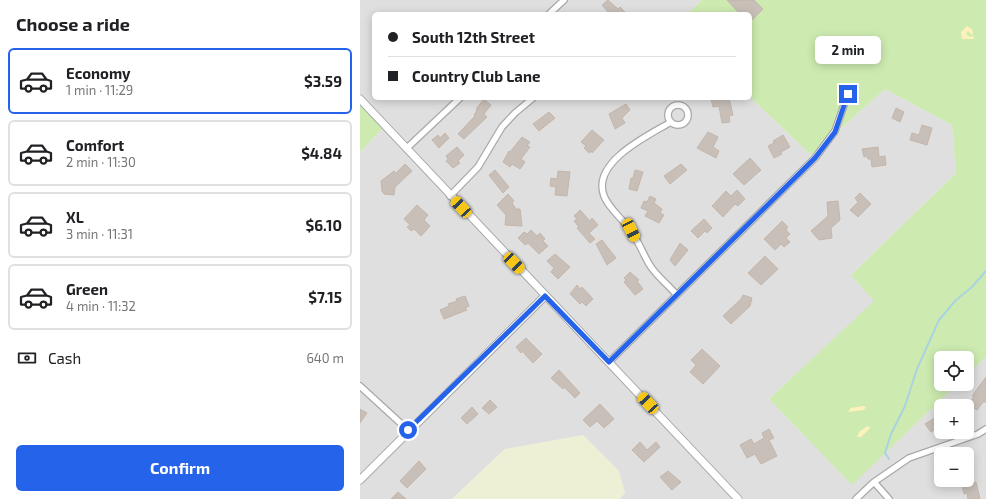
<!DOCTYPE html>
<meta charset="utf-8">
<style>
body{margin:0;font-family:"Exo 2",sans-serif;background:#f6f6f6;color:#202124;height:100vh;display:flex;flex-direction:column;font-size:15px;white-space:nowrap}
*{box-sizing:border-box;margin:0}
p{font-size:13px;color:#757577}
.icon{flex:none;width:22px;height:22px;fill:none;stroke:currentColor;stroke-width:2;stroke-linecap:round;stroke-linejoin:round}
.map{position:relative;flex:1;overflow:hidden}
.drawer{display:flex;flex-direction:column;background:#fff;width:360px}
.drawer>*{flex:none}
.top-card{position:absolute;left:12px;top:12px;width:380px;height:88px;border-radius:6px;box-shadow:0 2px 10px #0003;display:grid;align-content:center;height:88px;padding:0 16px;background:#fff}
.fabs{position:absolute;left:574px;top:351px;display:grid;gap:8px}
.fabs a{display:grid;place-items:center;width:40px;height:40px;border-radius:6px;background:#fff;box-shadow:0 2px 10px #0003;font-size:20px}
.end{position:absolute;width:18px;height:18px;margin:-9px;border:5px solid #2563eb;background:#fff;box-shadow:0 0 0 2px #fff}
.from{border-radius:50%}
.bubble{position:absolute;height:28px;border-radius:6px;background:#fff;box-shadow:0 2px 10px #0003;font-size:13px;font-weight:700;line-height:28px;text-align:center}
.car{position:absolute;width:12px;height:24px;margin:-12px -6px;border-radius:5px;box-shadow:0 0 3px 1px #0007;background:linear-gradient(#f5c518 24%,#345 0 40%,#f5c518 0 76%,#345 0 86%,#f5c518 0)}
.top-card b{display:flex;align-items:center;gap:14px;height:38px;font-size:15px}
.top-card b+b{border-top:1px solid #e0e0e0}
.top-card i{width:10px;height:10px;background:#202124}
ul{padding:0;list-style:none}
li{display:flex;align-items:center;gap:12px;height:66px;margin:0 8px 6px;padding:0 8px;border:2px solid #e0e0e0;border-radius:6px}
li div{flex:1}
li b{display:block;font-size:15px}
li em{font-style:normal;font-weight:700}
li.current{border-color:#2563eb}
li>.icon{width:36px;height:36px;stroke-width:1.5}
h2{padding:0 16px;font-size:18px;line-height:48px}
.pay{display:flex;align-items:center;gap:10px;height:44px;padding:0 16px;font-size:15px}
.pay p{margin-inline-start:auto}
.action{display:flex;gap:8px;margin-top:auto;padding:8px 16px}
.action a{flex:1;height:46px;border-radius:6px;background:#2563eb;color:#fff;font-size:16px;font-weight:700;line-height:46px;text-align:center}
main{display:flex;flex:1;min-height:0}
.map>svg:first-child{display:block}
.residential{fill:#e0dfdf;fill-rule:evenodd}
.farmland{fill:#eef0d5}
.grass{fill:#cdebb0}
.sand{fill:#fff1ba}
.lines{fill:none;stroke-linecap:round;stroke-linejoin:round}
.stream{stroke:#aad3df;stroke-width:2}
.building{fill:#c7bfb8;stroke:#c4b6ab}
.minor-casing{stroke:#a9a9a9;stroke-width:8}
.tertiary-casing{stroke:#a9a9a9;stroke-width:9}
.minor{stroke:#fff;stroke-width:5.5}
.tertiary{stroke:#fff;stroke-width:7}
.route{stroke:#2563eb;stroke-width:5}
</style>
<main>
<section class="drawer">
<h2>Choose a ride</h2>
<ul>
<li class="current"><svg class="icon" aria-label="car" viewBox="0 0 24 24"><path d="M5 17H2v-5l4-1 3-4h7l3 4 3 1v5h-3M9 17h6M6 11h13"/><circle cx="7" cy="17" r="2"/><circle cx="17" cy="17" r="2"/></svg><div><b>Economy</b><p>1 min · 11:29</p></div><em>$3.59</em></li>
<li><svg class="icon" aria-label="car" viewBox="0 0 24 24"><path d="M5 17H2v-5l4-1 3-4h7l3 4 3 1v5h-3M9 17h6M6 11h13"/><circle cx="7" cy="17" r="2"/><circle cx="17" cy="17" r="2"/></svg><div><b>Comfort</b><p>2 min · 11:30</p></div><em>$4.84</em></li>
<li><svg class="icon" aria-label="car" viewBox="0 0 24 24"><path d="M5 17H2v-5l4-1 3-4h7l3 4 3 1v5h-3M9 17h6M6 11h13"/><circle cx="7" cy="17" r="2"/><circle cx="17" cy="17" r="2"/></svg><div><b>XL</b><p>3 min · 11:31</p></div><em>$6.10</em></li>
<li><svg class="icon" aria-label="car" viewBox="0 0 24 24"><path d="M5 17H2v-5l4-1 3-4h7l3 4 3 1v5h-3M9 17h6M6 11h13"/><circle cx="7" cy="17" r="2"/><circle cx="17" cy="17" r="2"/></svg><div><b>Green</b><p>4 min · 11:32</p></div><em>$7.15</em></li>
</ul>
<div class="pay"><svg class="icon" aria-label="cash" viewBox="0 0 24 24"><path d="M3 7h18v10H3z"/><circle cx="12" cy="12" r="2"/></svg>Cash<p>640 m</p></div>
<div class="action"><a>Confirm</a></div>
</section>
<div class="map">
<svg width="626" height="499" viewBox="0 0 626 499">
<rect width="100%" height="100%" fill="#f2efe9"/>
<path class="residential" d="M0,0H342L327,14H14V98H390V97L451,155L525,89L592,125L596,173L491,275L515,301L409,399L492,484L597,384H607V375L626,357V499H259L265,493L145,449L92,499H0V152L25,126L0,99ZM581,406H607V432H581ZM581,454H607V480H581Z"/>
<path class="farmland" d="M223,435L259,471L265,493L259,499H92L145,449Z"/>
<path class="grass" d="M342,0H626V357L607,375V358H581V384H597L492,485L409,399L514,301L491,275L596,173L592,125L525,89L451,155L390,97V14H327Z
M0,99L25,126L0,152Z"/>
<path class="sand" d="M607,26L612,29L613,34L612,35L608,31L606,34L610,37L613,36L614,39H602L601,32Z
M503,406L506,407L504,410L488,412L491,408Z
M508,426L510,428L501,437H497L500,431Z"/>
<g class="lines">
<path class="stream" d="M529,459L525,453L531,434L545,406L557,369L579,320L595,301L612,287L626,271"/>
</g>
<path class="building" d="M248,0L258,9L260,7L267,14H250L242,5Z
M367,0H394L403,9L390,22V14H380Z
M351,98H369L373,115L369,116L370,122L362,123L359,106L353,107Z
M124,99L131,105L124,114L127,117L104,139L98,134L115,116L114,115L117,110L116,109Z
M266,104L270,110L262,118L265,123L255,129L249,114Z
M536,108L544,112L540,122L532,118Z
M189,112L195,118L179,131L173,124Z
M562,125L572,128L567,145L550,140L552,133L559,135Z
M232,130L244,140L232,153L231,151L229,153L224,148L226,146L221,142Z
M348,132L358,137L353,147L359,151L356,158L337,148Z
M85,133L89,138L79,148L72,140L78,135L80,138Z
M423,135L430,147L421,152L422,154L414,158L408,146L414,143L413,141Z
M162,137L170,142L167,146L170,147L161,159L165,162L160,169L152,164L150,167L143,162L149,151L150,152Z
M97,147L104,155L98,161L100,163L93,168L86,161L88,159L86,156Z
M518,147L519,157L525,156L526,165L512,167L511,159H508L507,156L504,157L502,149Z
M390,158L401,170L384,185L373,174Z
M45,164L52,171L35,187L34,195L24,194L22,191L21,181L34,171L36,173Z
M321,164L327,170L310,184L304,176Z
M135,170L149,187L143,193L129,175Z
M275,170L283,172L277,191L269,189L271,178H273Z
M198,171L210,172L207,196L195,195L196,187L190,186L191,178L197,179Z
M377,190L385,199L378,206L375,204L363,217L352,206L366,191L371,196Z
M500,193L511,204L498,217L490,210L498,202L495,198Z
M148,194L154,201L152,203L156,209H160L162,226L145,225L146,215L137,205Z
M290,196L296,199L294,203L302,209L300,213L304,215L299,223L285,216L288,211L281,208L284,201L287,202Z
M478,201L480,220L471,228L472,238L459,240L451,231L468,216L467,202Z
M57,205L68,215L64,220L70,226L61,236L54,229L51,231L47,227L50,225L44,219Z
M220,210L230,221L232,218L238,225L229,233L235,239L230,243L217,228L219,227L214,221L217,219L214,216Z
M344,219L352,228L347,233L345,231L338,238L331,231Z
M422,221L428,227L426,230L430,234L426,238L430,242L424,247L421,244L415,250L404,239Z
M171,230L177,236L180,233L185,239L183,241L188,246L179,254L168,243L165,245L158,238L164,232L167,234Z
M242,240L256,258L247,265L236,244Z
M320,243L328,250L315,266L310,260Z
M195,254L210,267L198,279L191,272L194,268L187,261Z
M405,256L418,269L401,285L388,273Z
M270,272L279,280L277,281L283,289L275,295L264,282L266,280L264,278Z
M217,285L220,289L222,287L233,299L226,306L222,302L220,304L210,294Z
M383,295L392,298L390,306L371,324L363,316L381,299Z
M105,296L109,306L105,308L107,310L84,319L80,310L89,306L88,304L97,301L96,299Z
M166,338L182,354L173,363L162,351L161,353L156,347Z
M342,349L360,366L343,384L330,372L336,365L331,360Z
M199,370L220,393L215,398L204,387L203,389L191,378Z
M626,377V403L624,401L617,410L608,404L614,397L612,396Z
M130,400L137,407L129,414L122,408Z
M240,404L254,419L244,428L237,421L230,427L223,420Z
M112,407L118,414L107,424L101,418Z
M0,409L7,413L0,423Z
M581,414V425L571,432L565,424Z
M409,429L414,438L409,440L417,456L401,464L395,454L387,458L380,445L391,439L394,444L404,438L402,433Z
M280,442L287,450L296,442L300,447L284,462L272,450Z
M59,461L66,469L47,488L40,481Z
M607,469H608L613,483L616,482L620,499H608L607,493L604,494L601,480H607Z
M308,471L321,482L312,490L300,477Z
M38,492L46,499H31Z"/>
<g class="lines">
<defs>
<path id="minor" d="M189,14L204,0
M308 115a10 10 0 1 1 20 0a10 10 0 1 1-20 0Z
M311,122C289,135 231,162 244,196C249,209 262,218 270,230C279,241 283,255 291,267C298,277 308,285 316,294
M47,148L100,98
M90,196L118,167L142,127L155,113L173,98
M249,362L455,158L475,131L488,94
M0,386L48,430
M514,482L529,499
M496,499L514,482L549,458L618,434L626,429"/>
<path id="tertiary" d="M0,99L378,499
M0,480L185,296"/>
</defs>
<use href="#minor" class="minor-casing"/>
<use href="#tertiary" class="tertiary-casing"/>
<use href="#minor" class="minor"/>
<use href="#tertiary" class="tertiary"/>
</g>
<g class="lines">
<path class="route" d="M48,430L185,296L249,362L455,158L475,132L488,94"/>
</g>
</svg>
<div class="fabs">
<a><svg class="icon" aria-label="locate" viewBox="0 0 24 24"><circle cx="12" cy="12" r="6"/><path d="M12 2v4M12 18v4M2 12h4M18 12h4"/></svg></a>
<a>+</a>
<a>−</a>
</div>
<i class="end from" style="left:48px;top:430px"></i>
<i class="end" style="left:488px;top:94px"></i>
<div class="bubble" style="left:455px;top:36px;width:66px">2 min</div>
<i class="car" style="left:101px;top:207px;rotate:317deg"></i>
<i class="car" style="left:271px;top:230px;rotate:153deg"></i>
<i class="car" style="left:154px;top:263px;rotate:136deg"></i>
<i class="car" style="left:288px;top:403px;rotate:317deg"></i>
<div class="top-card">
<b><i class="from"></i>South 12th Street</b>
<b><i></i>Country Club Lane</b>
</div>
</div>
</main>
